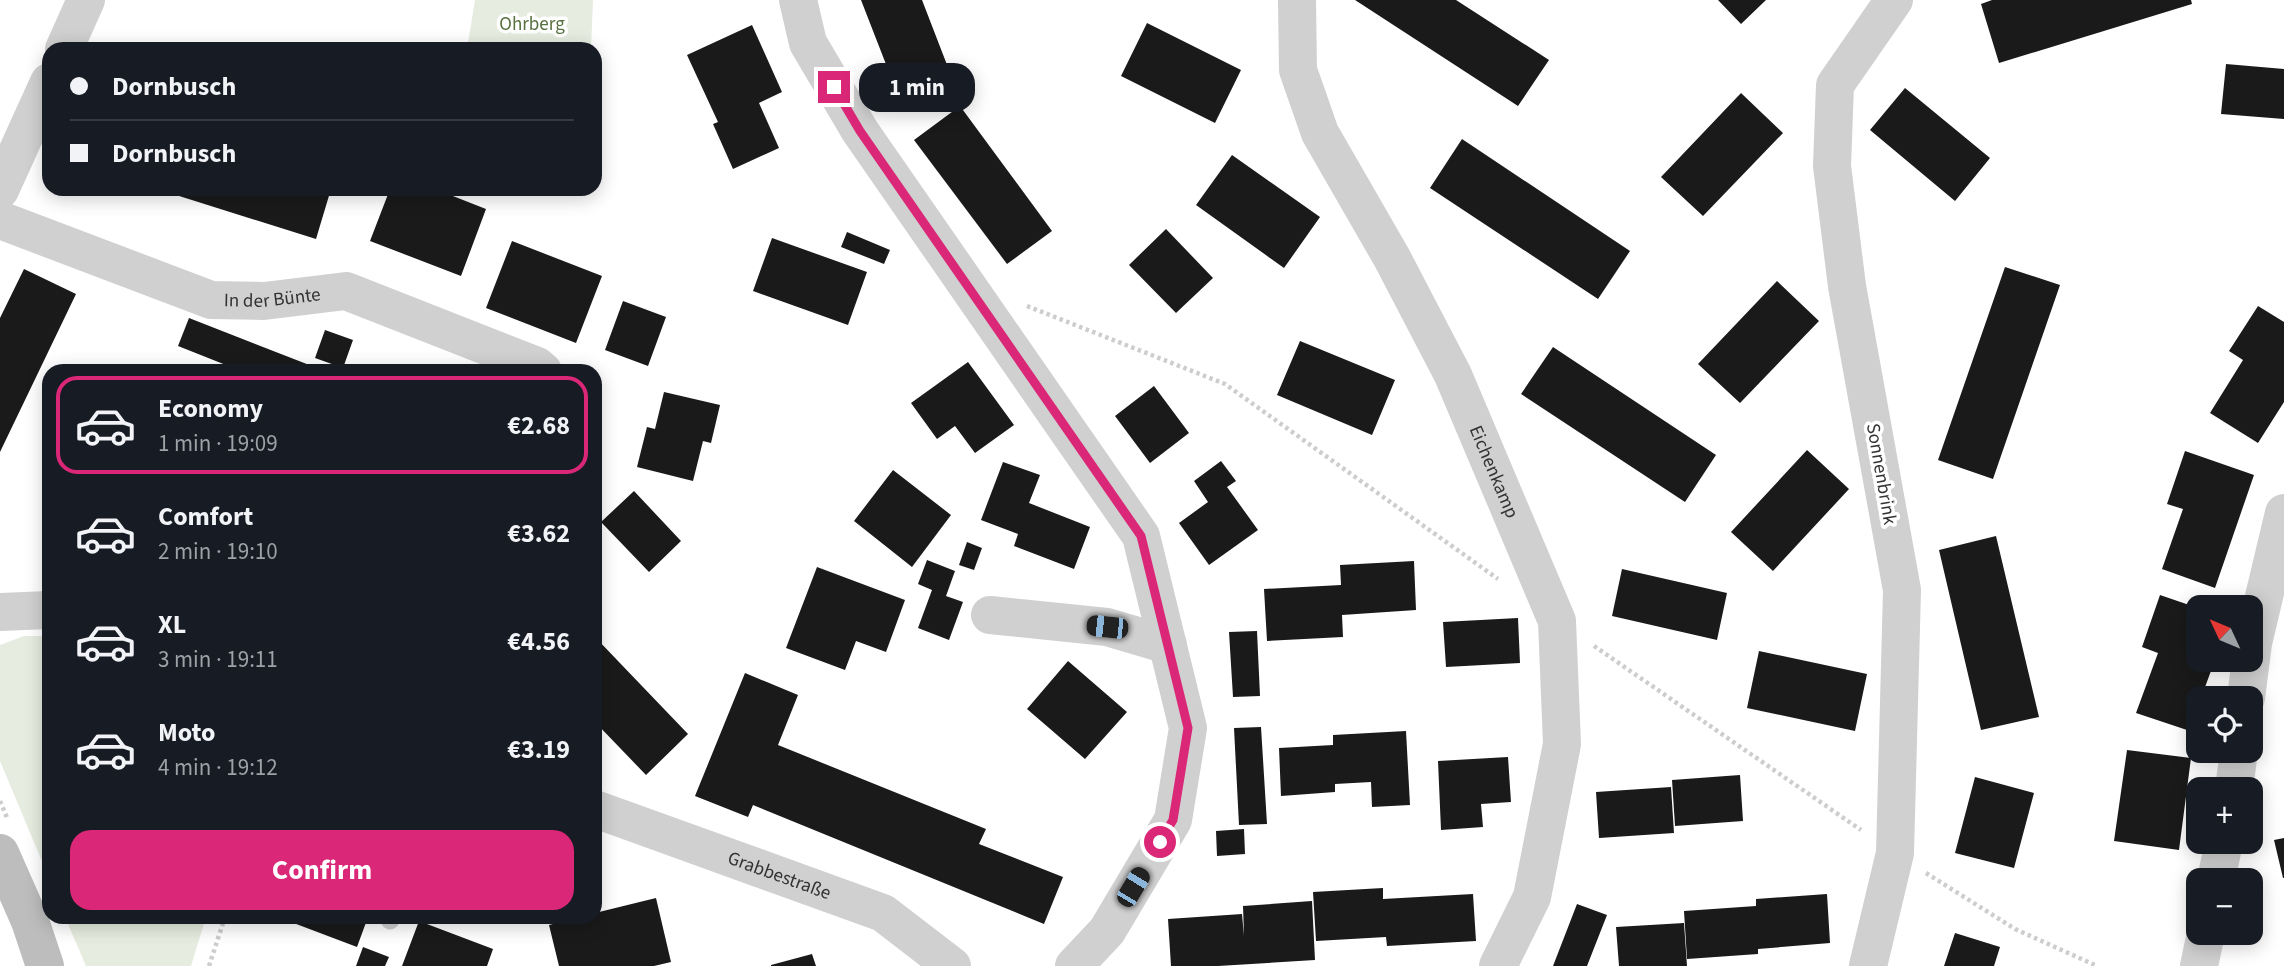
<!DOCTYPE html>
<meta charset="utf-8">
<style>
body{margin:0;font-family:"Source Sans 3",sans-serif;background:#20242c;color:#f1f3f6;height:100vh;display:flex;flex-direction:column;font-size:26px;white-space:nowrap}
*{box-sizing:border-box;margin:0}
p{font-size:23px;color:#9ea1a6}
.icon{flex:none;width:38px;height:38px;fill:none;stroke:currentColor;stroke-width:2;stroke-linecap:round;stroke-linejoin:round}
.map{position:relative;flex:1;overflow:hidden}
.sheet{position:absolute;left:42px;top:364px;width:560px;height:560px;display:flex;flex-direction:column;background:#171b24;border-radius:21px;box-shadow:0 4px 18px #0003}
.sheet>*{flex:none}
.banner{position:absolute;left:42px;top:42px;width:560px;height:154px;border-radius:21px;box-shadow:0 4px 18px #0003;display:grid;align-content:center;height:154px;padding:0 28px;background:#171b24}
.needle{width:46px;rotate:314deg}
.tools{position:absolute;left:2186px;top:595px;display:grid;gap:14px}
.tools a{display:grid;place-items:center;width:77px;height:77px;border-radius:14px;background:#171b24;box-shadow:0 4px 18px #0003;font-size:35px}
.end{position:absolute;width:32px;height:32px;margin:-16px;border:9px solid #db2777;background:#fff;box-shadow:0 0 0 4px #fff}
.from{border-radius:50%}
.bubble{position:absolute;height:49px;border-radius:21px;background:#171b24;box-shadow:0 4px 18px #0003;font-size:23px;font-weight:700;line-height:49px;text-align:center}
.car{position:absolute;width:21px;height:42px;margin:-21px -10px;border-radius:9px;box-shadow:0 0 5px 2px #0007;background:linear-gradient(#222 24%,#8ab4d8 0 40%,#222 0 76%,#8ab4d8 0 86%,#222 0)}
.banner b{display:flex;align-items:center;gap:24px;height:66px;font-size:26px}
.banner b+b{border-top:2px solid #363941}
.banner i{width:18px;height:18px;background:#f1f3f6}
ul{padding:12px 0 0;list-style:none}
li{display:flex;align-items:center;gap:21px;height:98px;margin:0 14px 10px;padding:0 14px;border:4px solid transparent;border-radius:21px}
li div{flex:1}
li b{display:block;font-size:26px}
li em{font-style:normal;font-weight:700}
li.selected{border-color:#db2777}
li>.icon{width:63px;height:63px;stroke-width:1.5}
.cta{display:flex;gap:14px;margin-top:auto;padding:14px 28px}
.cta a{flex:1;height:80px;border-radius:21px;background:#db2777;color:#fff;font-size:28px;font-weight:700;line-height:80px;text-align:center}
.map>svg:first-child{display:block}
.green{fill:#e6ecdf}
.building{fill:#1a1a1a}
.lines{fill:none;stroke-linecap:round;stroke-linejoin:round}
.path{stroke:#cdcdcd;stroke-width:4.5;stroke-dasharray:3.5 3.5;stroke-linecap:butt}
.lane{stroke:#d0d0d0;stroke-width:19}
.street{stroke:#d0d0d0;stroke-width:38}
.secondary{stroke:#bdbdbd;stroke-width:38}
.route{stroke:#db2777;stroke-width:9}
.labels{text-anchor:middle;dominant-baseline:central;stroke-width:7;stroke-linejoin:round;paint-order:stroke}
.park-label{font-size:19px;fill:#56703f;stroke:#fff}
.street-label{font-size:19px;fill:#333;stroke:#fff}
</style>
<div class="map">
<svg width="2284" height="966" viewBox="0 0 2284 966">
<rect width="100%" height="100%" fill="#fff"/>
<path class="green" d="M475,0H593L591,49H467Z
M24,636H49V878L0,761V645Z
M65,917H206L191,966H86Z"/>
<path class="building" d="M861,0H922L949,70L896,90Z
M1355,0H1456L1549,60L1518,106Z
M1718,0H1766L1741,24Z
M1992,0H2191L2192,4L1999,63L1981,4Z
M1147,23L1241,70L1215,123L1121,76Z
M752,25L782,92L759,103L779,148L733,169L713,124L718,122L687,55Z
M2226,64L2284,69V119L2221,114Z
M1905,88L1990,158L1955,201L1870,130Z
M1741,93L1783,133L1703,216L1661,177Z
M960,106L1052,231L1007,264L914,140Z
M1462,139L1630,251L1598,299L1430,188Z
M1232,155L1320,217L1284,268L1196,205Z
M157,189H331L316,239Z
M390,189H435L486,209L461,276L370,241Z
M1166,229L1213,278L1176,313L1129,265Z
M847,232L890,250L884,264L841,247Z
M772,238L867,272L848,325L753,291Z
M512,241L602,276L576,343L486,308Z
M2005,267L2060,285L1993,479L1938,460Z
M24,269L76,294L0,452V318Z
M1777,281L1819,321L1740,403L1698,364Z
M623,301L666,317L648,366L605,350Z
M2258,306L2284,322V402L2258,443L2210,413L2243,360L2229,351Z
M189,318L317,368L316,371H241L178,346Z
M325,330L353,340L343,368L315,358Z
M1300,341L1395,380L1372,435L1277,395Z
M1553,347L1716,455L1685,502L1521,394Z
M968,362L1014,425L975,453L955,426L937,439L911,403Z
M1154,386L1189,433L1150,463L1115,416Z
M664,392L720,405L711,443L703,441L693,481L637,467L647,427L655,429Z
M1807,450L1849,489L1773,571L1731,532Z
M2185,451L2254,475L2215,588L2162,569L2183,509L2167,504Z
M1221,461L1236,481L1227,487L1258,530L1209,565L1179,523L1208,502L1194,481Z
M1003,462L1040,475L1029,503L1090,527L1074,569L1014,546L1018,534L981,520Z
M893,470L951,515L912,567L854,521Z
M634,491L681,541L649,572L601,522Z
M1996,536L2039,717L1981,730L1939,550Z
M967,542L982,548L974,570L959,565Z
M927,560L955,571L946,596L963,602L949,640L918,628L932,590L918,584Z
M1414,561L1416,610L1342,615L1343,637L1267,641L1264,589L1341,585L1340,565Z
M817,567L905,600L886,652L856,641L845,670L786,648Z
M1622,569L1727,593L1717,640L1612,616Z
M2160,595L2198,608V660H2215L2201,698H2198V707L2190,731L2136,713L2158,653L2142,647Z
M1518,618L1520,663L1446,667L1443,622Z
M1257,631L1260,696L1233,697L1229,632Z
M595,637L688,734L646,775L595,722Z
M1759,651L1867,674L1855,731L1747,708Z
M1068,661L1127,712L1085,759L1027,709Z
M745,673L798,695L778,745L986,829L979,844L1063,877L1044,924L753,805L748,817L695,796Z
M1261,727L1267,824L1239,825L1234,728Z
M1406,731L1410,805L1372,807L1371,782L1335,784V792L1281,796L1279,748L1333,745V735Z
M2127,750L2191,758L2179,850L2114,841Z
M1508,757L1511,802L1481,804L1483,827L1441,830L1438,761Z
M1740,775L1743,821L1675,826L1672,780Z
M1975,777L2034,793L2014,868L1955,853Z
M1671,787L1674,833L1599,838L1596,792Z
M1244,829L1245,854L1217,856L1216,831Z
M2284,838V878H2283L2274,840Z
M1383,888V899L1473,894L1476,941L1387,946L1386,937L1316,941L1313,892Z
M1827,894L1830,943L1758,949V954L1687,959L1684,911L1756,906V899Z
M656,898L671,962L654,966H559L549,925L580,917H595V913Z
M1312,901L1315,960L1218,966H1171L1168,919L1242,914L1244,936L1243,906Z
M1577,904L1607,915L1587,966H1553Z
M283,917H368L357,947L283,919Z
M419,921L493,949L487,966H402Z
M1684,923L1687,966H1619L1616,927Z
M1955,933L2000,947L1994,966H1944Z
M363,947L389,957L385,966H356Z
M812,954L816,966H771V965Z"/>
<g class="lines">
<path class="path" d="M1027,306L1225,384L1498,579
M1594,646L1861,830
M0,801L8,820
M1926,873L2015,929L2097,966
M209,966L225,917"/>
<path class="lane" d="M390,920L391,917"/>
<g class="street">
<path d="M798,0L808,43L860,131L1141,536L1188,728L1173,820L1107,931L1074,966"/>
<path id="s1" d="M1297,0L1298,70L1320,133L1392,258L1453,375L1557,621L1562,744L1532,897L1498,966"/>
<path d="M64,49L86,0"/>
<path d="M0,190L49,82"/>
<path id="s2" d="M0,220L211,300L264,301L346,291L537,366L543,371"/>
<path d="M0,612L49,610"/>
<path d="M990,615L1107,627L1168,645"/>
<path d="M2246,698L2253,643L2284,513"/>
<path d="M2234,789L2239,751"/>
<path id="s3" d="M595,809L883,913L952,966"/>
<path d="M2216,880L2224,842"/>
<path d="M1868,966L1895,853L1902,590L1847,286L1832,166L1835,85L1894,0"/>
<path d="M2199,966L2206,933"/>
</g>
<path class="secondary" d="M0,853L30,921L45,966"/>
</g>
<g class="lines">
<path class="route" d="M834,87L860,131L1141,536L1188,728L1173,820L1160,842"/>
</g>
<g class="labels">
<g class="park-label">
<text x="532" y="24">Ohrberg</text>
</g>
<g class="street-label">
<text stroke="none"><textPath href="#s2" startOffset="287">In der Bünte</textPath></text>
<text stroke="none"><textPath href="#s1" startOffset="518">Eichenkamp</textPath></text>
<text transform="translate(1881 474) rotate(80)">Sonnenbrink</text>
<text stroke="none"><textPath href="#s3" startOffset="196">Grabbestraße</textPath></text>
</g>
</g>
</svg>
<div class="tools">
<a><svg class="needle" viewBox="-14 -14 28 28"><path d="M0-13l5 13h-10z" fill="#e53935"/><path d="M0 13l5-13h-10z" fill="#9ea1a6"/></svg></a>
<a><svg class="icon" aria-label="locate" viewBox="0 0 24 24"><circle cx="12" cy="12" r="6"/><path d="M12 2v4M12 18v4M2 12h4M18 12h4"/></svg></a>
<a>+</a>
<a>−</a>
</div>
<i class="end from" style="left:1160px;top:842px"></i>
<i class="end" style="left:834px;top:87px"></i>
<div class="bubble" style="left:859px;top:63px;width:116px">1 min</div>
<i class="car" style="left:1107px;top:627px;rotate:276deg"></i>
<i class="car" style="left:1133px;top:887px;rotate:31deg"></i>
<div class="banner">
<b><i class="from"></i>Dornbusch</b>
<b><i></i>Dornbusch</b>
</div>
<section class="sheet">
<ul>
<li class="selected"><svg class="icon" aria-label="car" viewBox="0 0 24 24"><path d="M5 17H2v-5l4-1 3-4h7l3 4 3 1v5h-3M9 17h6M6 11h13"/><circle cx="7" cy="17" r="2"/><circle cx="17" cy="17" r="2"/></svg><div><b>Economy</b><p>1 min · 19:09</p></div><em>€2.68</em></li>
<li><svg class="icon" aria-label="car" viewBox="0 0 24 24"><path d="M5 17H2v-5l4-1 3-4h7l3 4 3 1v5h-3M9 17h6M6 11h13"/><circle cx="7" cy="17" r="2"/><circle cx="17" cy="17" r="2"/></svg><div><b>Comfort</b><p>2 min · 19:10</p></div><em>€3.62</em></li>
<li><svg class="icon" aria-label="car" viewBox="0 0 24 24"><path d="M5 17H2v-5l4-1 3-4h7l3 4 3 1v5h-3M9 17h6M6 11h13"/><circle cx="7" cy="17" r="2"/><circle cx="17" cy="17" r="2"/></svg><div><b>XL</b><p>3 min · 19:11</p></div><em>€4.56</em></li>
<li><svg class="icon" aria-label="car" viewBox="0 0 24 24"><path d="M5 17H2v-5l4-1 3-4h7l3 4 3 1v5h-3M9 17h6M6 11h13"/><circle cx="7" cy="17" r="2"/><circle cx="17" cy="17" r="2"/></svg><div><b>Moto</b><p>4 min · 19:12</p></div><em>€3.19</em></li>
</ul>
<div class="cta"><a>Confirm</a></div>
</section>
</div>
